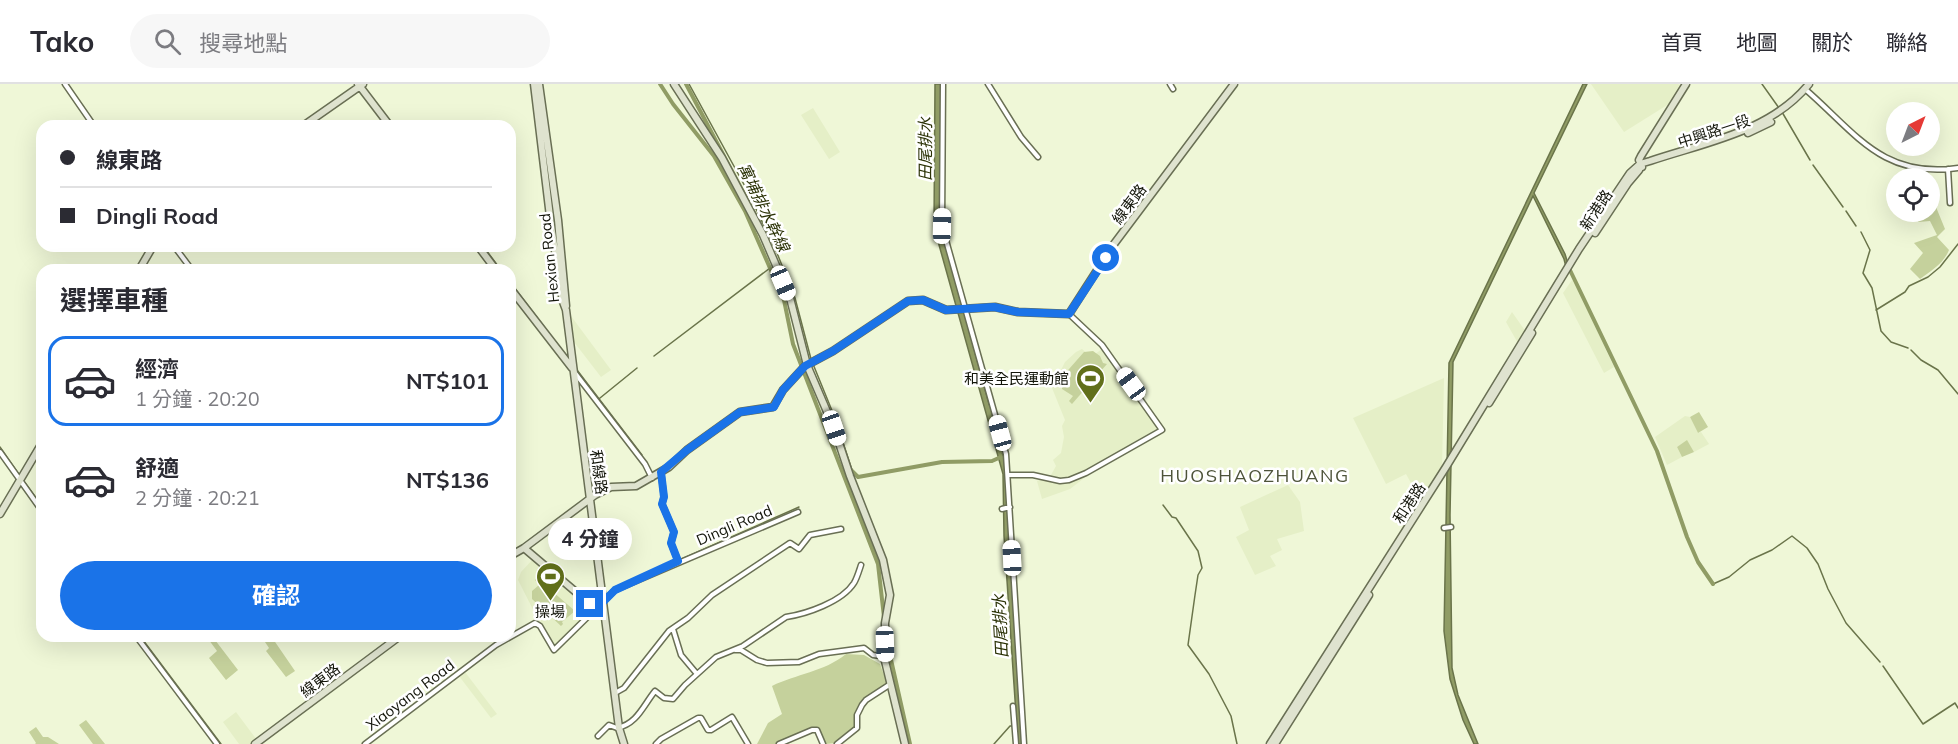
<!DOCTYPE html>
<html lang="zh-TW">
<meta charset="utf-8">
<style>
body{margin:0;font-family:Mulish,"Noto Sans TC",sans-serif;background:#f7f7f7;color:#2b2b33;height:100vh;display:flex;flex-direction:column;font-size:22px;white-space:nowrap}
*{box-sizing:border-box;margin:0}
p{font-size:20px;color:#7c7c81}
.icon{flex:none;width:33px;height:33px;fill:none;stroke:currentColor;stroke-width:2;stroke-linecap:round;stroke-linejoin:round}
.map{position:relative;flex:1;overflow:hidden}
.details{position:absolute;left:36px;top:180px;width:480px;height:378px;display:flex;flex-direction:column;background:#fff;border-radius:18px;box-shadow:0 6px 24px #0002}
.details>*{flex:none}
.guide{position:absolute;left:36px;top:36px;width:480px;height:132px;border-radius:18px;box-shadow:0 6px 24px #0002;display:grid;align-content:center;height:132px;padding:0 24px;background:#fff}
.needle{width:39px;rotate:42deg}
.buttons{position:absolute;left:1886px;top:18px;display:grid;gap:12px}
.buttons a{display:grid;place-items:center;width:54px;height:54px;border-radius:50%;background:#fff;box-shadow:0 6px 24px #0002;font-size:30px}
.end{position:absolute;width:27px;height:27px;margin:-14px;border:8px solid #1a73e8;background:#fff;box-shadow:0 0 0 3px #fff}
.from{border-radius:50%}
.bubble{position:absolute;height:42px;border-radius:21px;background:#fff;box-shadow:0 6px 24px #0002;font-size:20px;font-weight:700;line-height:42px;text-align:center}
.car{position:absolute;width:18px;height:36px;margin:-18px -9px;border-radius:8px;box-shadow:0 0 4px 2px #0007;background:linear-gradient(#fff 24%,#345 0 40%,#fff 0 76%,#345 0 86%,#fff 0)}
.guide b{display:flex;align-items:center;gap:21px;height:57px;font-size:22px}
.guide b+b{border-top:2px solid #e1e1e2}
.guide i{width:15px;height:15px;background:#2b2b33}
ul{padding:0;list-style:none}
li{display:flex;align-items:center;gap:18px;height:90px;margin:0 12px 9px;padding:0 12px;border:3px solid transparent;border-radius:18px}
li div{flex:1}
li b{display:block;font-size:22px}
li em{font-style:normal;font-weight:700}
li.selected{border-color:#1a73e8}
li>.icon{width:54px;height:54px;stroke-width:1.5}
h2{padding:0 24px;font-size:27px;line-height:72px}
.primary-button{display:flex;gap:12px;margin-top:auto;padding:12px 24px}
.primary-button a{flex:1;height:69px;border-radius:36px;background:#1a73e8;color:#fff;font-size:24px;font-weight:700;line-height:69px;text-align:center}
header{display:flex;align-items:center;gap:36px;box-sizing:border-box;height:84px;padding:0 30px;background:#fff;border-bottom:2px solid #e1e1e2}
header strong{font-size:28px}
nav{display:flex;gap:33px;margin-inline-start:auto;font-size:21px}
.search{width:420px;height:54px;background:#f7f7f7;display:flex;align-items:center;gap:15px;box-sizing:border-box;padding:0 21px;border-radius:33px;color:#7c7c81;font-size:22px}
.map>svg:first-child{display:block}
.built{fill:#e5efc7}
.green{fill:#c5d19c}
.water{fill:#909c65;stroke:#6a744a;stroke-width:1.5}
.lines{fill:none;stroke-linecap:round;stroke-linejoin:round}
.stream{stroke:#6a744a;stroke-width:1.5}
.canal{stroke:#909c65;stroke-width:4}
.river{stroke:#909c65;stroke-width:6}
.street-casing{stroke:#696f54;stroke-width:7}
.secondary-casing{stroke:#696f54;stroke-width:9}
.street{stroke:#fff;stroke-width:4}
.secondary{stroke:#dfe3cf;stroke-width:6}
.route{stroke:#1a73e8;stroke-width:8}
.labels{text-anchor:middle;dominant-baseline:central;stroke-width:5;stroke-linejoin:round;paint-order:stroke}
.street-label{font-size:15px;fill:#13150a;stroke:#fff}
.poi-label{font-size:15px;fill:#13150a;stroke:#fff;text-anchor:end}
.water-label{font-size:16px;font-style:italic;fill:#2b3206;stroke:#fff}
.quarter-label{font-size:18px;letter-spacing:1.5px;fill:#4e543a;stroke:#fff}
</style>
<header>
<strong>Tako</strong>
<div class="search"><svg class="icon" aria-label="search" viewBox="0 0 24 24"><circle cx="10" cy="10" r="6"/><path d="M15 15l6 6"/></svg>搜尋地點</div>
<nav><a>首頁</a><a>地圖</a><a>關於</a><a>聯絡</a></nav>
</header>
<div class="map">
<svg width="1958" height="660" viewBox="0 0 1958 660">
<rect width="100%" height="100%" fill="#eff7d7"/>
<path class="built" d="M1591,0H1678L1682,2L1672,18L1624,48Z
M813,24L840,68L829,75L801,31Z
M1572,196L1574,197L1614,283L1604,289L1563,209Z
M1512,228L1526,248L1519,261L1506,238Z
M571,232L611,286L601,293L574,258Z
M1082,265L1091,273L1102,265L1159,345L1119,367L1070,405L1042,415L1037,397L1051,391L1056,382L1053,376L1061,369L1064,353L1062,342L1065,336L1052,304L1065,278L1076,268Z
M1444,294L1442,383L1421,417L1406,390L1386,400L1353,334Z
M1685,332L1690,333L1698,349L1701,348L1709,360L1694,368L1687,357L1677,363L1682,373L1667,381L1655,353Z
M1288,401L1300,418L1304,447L1277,455L1282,466L1270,472L1276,482L1255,491L1236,453L1249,446L1240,423Z
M534,474L590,521L595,523L556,563L549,557L518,496L521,488Z
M465,588L497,630L491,634L459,592Z
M236,628L257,656L252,660H239L223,638Z"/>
<path class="green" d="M1929,106L1945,145L1937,153L1949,166C1944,179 1931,187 1920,195L1910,185L1923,169L1914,159L1937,151L1930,137L1918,138L1917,128H1929Z
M1093,267L1100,272L1103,279L1107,280L1072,320L1069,317L1073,312L1062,305V293L1084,268Z
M1699,328L1708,343L1698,349L1690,333Z
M1687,356L1694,368L1682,373L1677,363Z
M537,494L575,527L562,538L563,540L561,542L532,515V507L539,501L535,496Z
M206,552H212L238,586L226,596L209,574L217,567Z
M261,552H271L295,587L286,593L266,567L269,564Z
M846,570L864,571L880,580L887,599C871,610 851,622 856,644L835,659L826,660L822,654L821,648L815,643L776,660H757L768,639L782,630L772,602C796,590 824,588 846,570Z
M86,636L105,660H93L79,641Z
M36,643L43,653H48L59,660H35L36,659L29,648Z"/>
<path class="water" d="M935,0H941V143L1005,379L1023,660H1018L1004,452L1003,390L934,143Z
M1583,0H1587L1534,109L1565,170L1568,180L1566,183L1564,175L1533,112L1453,278L1450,431L1452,584L1458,611L1478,660H1474L1463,636L1450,595L1444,547L1449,279Z"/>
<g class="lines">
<path class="stream" d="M689,0L747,106L777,169L795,214L811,275
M1762,0L1779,24
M1782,28L1810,76
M1813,81L1843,123
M1846,127L1856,142
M1861,148L1870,166L1863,189L1872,204L1881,247L1891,258L1908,264
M483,162L501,186
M510,198L545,244
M1876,226L1905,208L1909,202L1928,193L1940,183L1958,160
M1911,266L1921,276L1938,286L1958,310
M654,272L770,184
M813,280L835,334L852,386
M577,286L642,371
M600,314L637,284
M0,363L20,392
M23,396L42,422
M1163,421L1172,433L1176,434L1198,467L1202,484L1198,491L1195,511L1188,561L1209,590L1231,632L1237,660
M1713,500L1729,493L1750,476L1772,466L1792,452L1807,464L1818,480L1828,505L1846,539L1880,578
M616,504L799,423
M140,552L221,660
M1883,582L1923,640L1955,619L1958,624
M994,660L1010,642H1015"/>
<path class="canal" d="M660,0L673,20L714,72L745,127L784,216L793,260L878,480L884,533
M686,0L762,144
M1568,182L1657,367L1687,453L1698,478L1713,500
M850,385L858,393L942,378L992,377L1001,373
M887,558L910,660"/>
<path class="river" d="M990,324L1001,366"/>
<defs>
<path id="street" d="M65,0L94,42
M943,0L942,142L1006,370L1024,660
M988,0L1021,53L1038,73
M1170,0L1173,5
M1805,5C1855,48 1882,95 1958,84
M1948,85L1950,119
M174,162L192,186
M575,289L645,380L652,394
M0,368L42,427
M661,388L664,413L662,420L674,448L671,459L678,477
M1009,391H1033L1060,397L1069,396L1086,389L1162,346L1102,261L1069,230
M1002,425L1010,423
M1444,444L1451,443
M673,545L681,571L697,590
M136,552L217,660
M735,566H741L757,576L767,579L799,578L819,570L864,564L873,571L881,572
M615,609L624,604L669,547L688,534L712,511L790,459L799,465L810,451L841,445
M1013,622L1016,660
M598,652L609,641L617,644C637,640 643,622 655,607L664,614L673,615L685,601L716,573L743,562L786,533C806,530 842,518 854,499C857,494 859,487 861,481
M365,660L496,561L535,539L540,542L554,566L615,506L798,428
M656,660L661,655L698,634H701L708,646H711L732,633L748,660
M779,660L812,646H817L823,660
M837,660L857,644V631L862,621L866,616L889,601"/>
<path id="secondary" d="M358,0L390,42
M534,0L551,141L563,218L566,226L619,644L624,660
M539,0L558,136L566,222
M674,0L722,74L763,151L790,214L807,281L834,344L850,392L883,476L890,511L885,539V577L905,660
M303,42L363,0
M1748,49L1771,38
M1642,83L1639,76L1641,72L1686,0
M1595,149L1628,99L1639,86
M478,162L496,186
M139,186L153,162
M510,204L572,284
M1489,319L1532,249
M0,430L42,359
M524,464L590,520L603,517
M510,472L524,464L595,411L611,403L636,402L669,383L687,366L740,328L773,323L783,306L805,282L833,267L908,217L923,216L946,226L995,223L1018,228L1069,230L1114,160L1234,0
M255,660L400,552
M1270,660L1446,383L1579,165L1630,89L1640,80L1650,77C1706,58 1770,48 1809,0
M1275,660L1369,511"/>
</defs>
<use href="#street" class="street-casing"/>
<use href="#secondary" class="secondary-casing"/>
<use href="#street" class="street"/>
<use href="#secondary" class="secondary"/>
</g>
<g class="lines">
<path class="route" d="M590,520L603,518L615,506L678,477L671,459L674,448L662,420L664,413L661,388L687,366L740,328L774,323L783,306L805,282L833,267L908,217L923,216L946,226L994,223L1018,228L1069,230L1106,174"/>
</g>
<defs>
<symbol id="stadium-pin" viewBox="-11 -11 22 30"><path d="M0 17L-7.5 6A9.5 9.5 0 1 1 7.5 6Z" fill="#616f1a" stroke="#fff"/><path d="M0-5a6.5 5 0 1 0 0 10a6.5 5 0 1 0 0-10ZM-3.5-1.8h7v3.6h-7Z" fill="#fff"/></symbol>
</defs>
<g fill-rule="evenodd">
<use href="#stadium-pin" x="1074" y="278" width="33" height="45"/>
<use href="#stadium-pin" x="534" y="476" width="33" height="45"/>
</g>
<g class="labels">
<g class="street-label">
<text transform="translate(1714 47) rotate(-18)">中興路一段</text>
<text transform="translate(1129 120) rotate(-53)">線東路</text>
<text transform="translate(1596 126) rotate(-57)">新港路</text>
<text transform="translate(549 174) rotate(-96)">Hexian Road</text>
<text transform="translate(599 388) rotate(82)">和線路</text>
<text transform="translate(1409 419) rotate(-57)">和港路</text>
<text transform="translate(734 441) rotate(-23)">Dingli Road</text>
<text transform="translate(320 596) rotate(-37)">線東路</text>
<text transform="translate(410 611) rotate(-37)">Xiaoyang Road</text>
</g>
<g class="poi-label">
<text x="1069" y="294">和美全民運動館</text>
<text x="550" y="527" text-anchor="middle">操場</text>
</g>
<g class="water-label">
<text transform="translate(925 65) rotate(-90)">田尾排水</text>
<text transform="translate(764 123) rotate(64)">寓埔排水幹線</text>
<text transform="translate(1000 542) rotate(-93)">田尾排水</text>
</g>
<g class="quarter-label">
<text x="1255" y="391">HUOSHAOZHUANG</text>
</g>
</g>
</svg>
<div class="buttons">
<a><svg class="needle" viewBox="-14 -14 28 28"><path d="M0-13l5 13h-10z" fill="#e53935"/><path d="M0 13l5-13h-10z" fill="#7c7c81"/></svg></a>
<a><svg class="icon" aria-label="locate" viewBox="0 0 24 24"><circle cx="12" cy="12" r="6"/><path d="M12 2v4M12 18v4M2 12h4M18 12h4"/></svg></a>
</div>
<i class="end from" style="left:1106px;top:174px"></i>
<i class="end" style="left:590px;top:520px"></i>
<div class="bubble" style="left:548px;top:434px;width:84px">4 分鐘</div>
<i class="car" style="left:942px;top:142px;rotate:1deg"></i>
<i class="car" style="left:783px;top:199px;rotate:157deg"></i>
<i class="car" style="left:1131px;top:300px;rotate:324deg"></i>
<i class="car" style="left:834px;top:344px;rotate:161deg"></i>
<i class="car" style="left:1000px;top:349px;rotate:345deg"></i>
<i class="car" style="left:1012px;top:474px;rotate:357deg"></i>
<i class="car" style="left:885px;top:560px;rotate:178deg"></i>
<div class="guide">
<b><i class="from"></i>線東路</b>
<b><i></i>Dingli Road</b>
</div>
<section class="details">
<h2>選擇車種</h2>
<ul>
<li class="selected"><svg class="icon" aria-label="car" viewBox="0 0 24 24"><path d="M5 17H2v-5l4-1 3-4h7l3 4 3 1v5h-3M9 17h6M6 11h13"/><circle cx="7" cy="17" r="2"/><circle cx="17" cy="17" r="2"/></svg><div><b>經濟</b><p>1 分鐘 · 20:20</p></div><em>NT$101</em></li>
<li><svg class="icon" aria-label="car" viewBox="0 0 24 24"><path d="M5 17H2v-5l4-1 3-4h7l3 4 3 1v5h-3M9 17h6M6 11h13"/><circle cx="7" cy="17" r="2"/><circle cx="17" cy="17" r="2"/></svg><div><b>舒適</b><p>2 分鐘 · 20:21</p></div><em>NT$136</em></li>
</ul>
<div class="primary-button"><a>確認</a></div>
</section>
</div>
